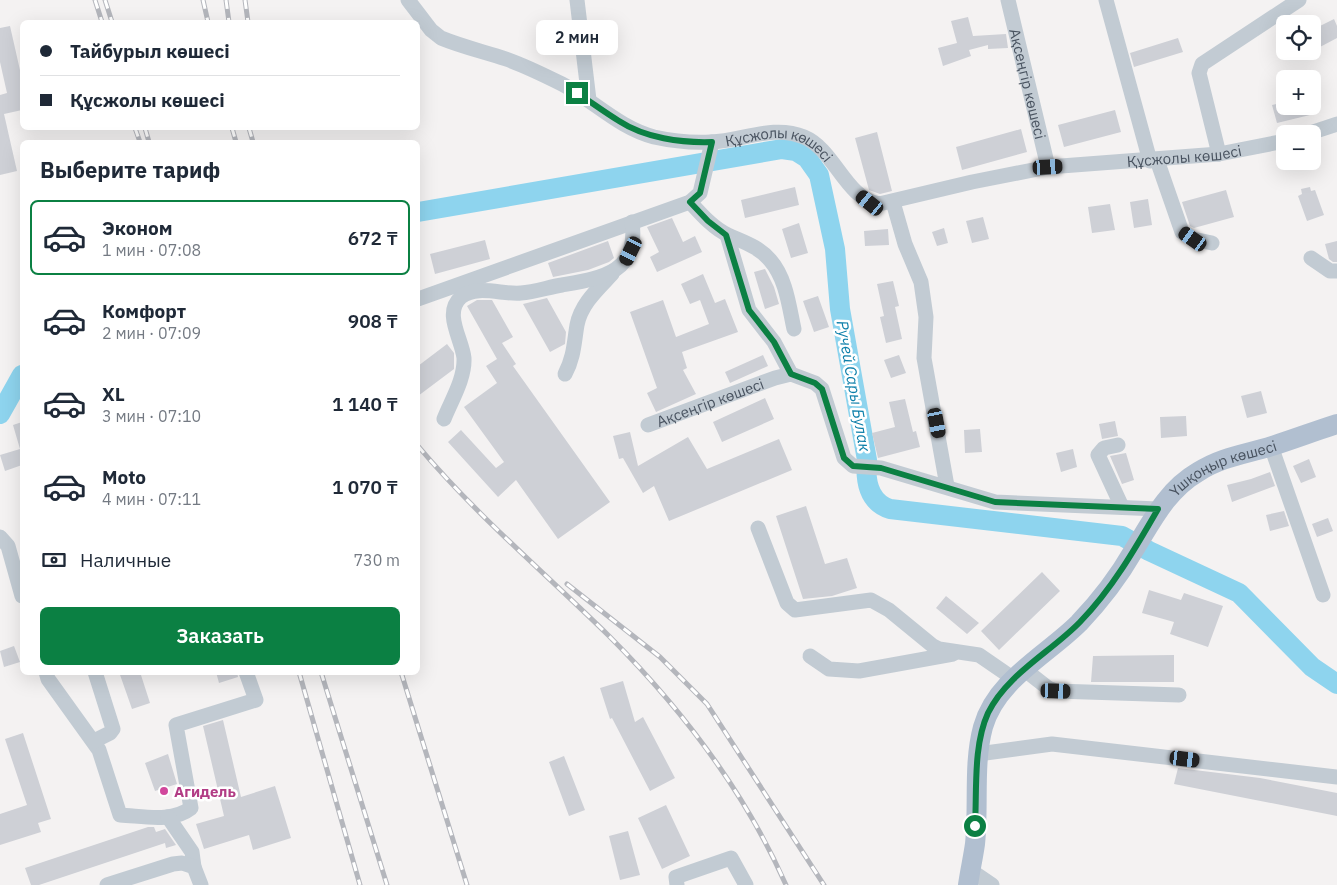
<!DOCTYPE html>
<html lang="ru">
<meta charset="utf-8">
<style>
body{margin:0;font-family:"IBM Plex Sans",sans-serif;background:#f2f2f3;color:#1f2937;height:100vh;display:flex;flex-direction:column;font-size:19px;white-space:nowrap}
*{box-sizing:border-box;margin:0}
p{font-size:16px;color:#747a83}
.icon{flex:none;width:28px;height:28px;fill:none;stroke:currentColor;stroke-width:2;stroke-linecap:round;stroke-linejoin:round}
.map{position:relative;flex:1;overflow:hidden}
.details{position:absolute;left:20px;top:140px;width:400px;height:535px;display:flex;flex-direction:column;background:#fff;border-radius:8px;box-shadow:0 5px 20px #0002}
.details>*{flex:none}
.guide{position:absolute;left:20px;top:20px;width:400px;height:110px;border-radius:8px;box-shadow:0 5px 20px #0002;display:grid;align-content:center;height:110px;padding:0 20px;background:#fff}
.fabs{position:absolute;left:1276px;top:15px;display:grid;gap:10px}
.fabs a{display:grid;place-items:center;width:45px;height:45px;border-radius:8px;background:#fff;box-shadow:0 5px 20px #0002;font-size:25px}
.end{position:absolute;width:22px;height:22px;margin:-11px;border:6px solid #0b8043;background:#fff;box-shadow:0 0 0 2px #fff}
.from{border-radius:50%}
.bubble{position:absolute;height:35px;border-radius:8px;background:#fff;box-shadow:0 5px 20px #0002;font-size:16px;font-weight:600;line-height:35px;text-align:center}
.car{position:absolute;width:15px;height:30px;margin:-15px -8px;border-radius:6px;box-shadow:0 0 4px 1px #0007;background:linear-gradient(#222 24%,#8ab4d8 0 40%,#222 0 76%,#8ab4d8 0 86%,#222 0)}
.guide b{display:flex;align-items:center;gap:18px;height:48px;font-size:19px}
.guide b+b{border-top:1px solid #e0e1e3}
.guide i{width:12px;height:12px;background:#1f2937}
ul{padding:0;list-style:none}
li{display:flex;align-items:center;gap:15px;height:75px;margin:0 10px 8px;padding:0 10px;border:2px solid transparent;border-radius:8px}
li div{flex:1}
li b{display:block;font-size:19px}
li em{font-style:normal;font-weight:600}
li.current{border-color:#0b8043}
li>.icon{width:45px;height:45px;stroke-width:1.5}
h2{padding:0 20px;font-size:22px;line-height:60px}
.pay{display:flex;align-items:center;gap:12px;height:55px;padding:0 20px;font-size:19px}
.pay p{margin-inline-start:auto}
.cta{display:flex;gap:10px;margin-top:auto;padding:10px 20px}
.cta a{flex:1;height:58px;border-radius:8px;background:#0b8043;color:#fff;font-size:20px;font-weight:600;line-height:58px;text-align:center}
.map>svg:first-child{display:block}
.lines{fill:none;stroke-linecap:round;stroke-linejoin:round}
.river{stroke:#8ed4ee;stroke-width:20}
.building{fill:#ced0d6}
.minor{stroke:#c2cbd3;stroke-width:15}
.major{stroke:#b1bfd0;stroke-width:20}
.rail-casing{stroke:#b4b6bc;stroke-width:5}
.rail{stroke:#fff;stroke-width:3;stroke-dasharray:9;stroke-linecap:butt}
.route{stroke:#0b8043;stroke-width:6}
.hotel-dot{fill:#d1479c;stroke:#fff;stroke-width:2}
.labels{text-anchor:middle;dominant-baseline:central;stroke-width:5;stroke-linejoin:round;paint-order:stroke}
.street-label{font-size:15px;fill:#495360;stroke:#fff}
.hotel-label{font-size:15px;font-weight:bold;fill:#b23c85;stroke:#fff;text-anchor:start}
.water-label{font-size:16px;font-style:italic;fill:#0b7ea9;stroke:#fff}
</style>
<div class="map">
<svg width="1337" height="885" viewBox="0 0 1337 885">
<rect width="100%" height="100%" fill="#f4f2f2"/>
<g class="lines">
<path class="river" d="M418,212L782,149L796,151L807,158L819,175L835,249L840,309L867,460C865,480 868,502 890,509L1122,536L1149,551L1239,593L1312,667L1337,684
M0,414L22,375"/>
</g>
<path class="building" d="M968,17L973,36L1006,34L1008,48L988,49V45L969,50L971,56L943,66L938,48L957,43L951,21Z
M1334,19L1337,26V38L1320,47L1312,30Z
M10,26L22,79V110L4,114L17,171L0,175V95L7,93L0,62V28Z
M1178,38L1183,52L1134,67L1130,53Z
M1285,102V106H1308L1310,115L1277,123L1272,105Z
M1115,110L1121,132L1064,147L1058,125Z
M1021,129L1027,152L962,170L956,147Z
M877,132L892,191L880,194L869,190L855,138Z
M795,187L799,205L745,218L741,200Z
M1310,187L1311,191L1315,190L1324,215L1307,221L1298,196L1302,194L1301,189Z
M1226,190L1234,217L1194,228L1190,226L1182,202Z
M1148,199L1152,225L1134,228L1130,202Z
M1110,204L1115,230L1092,233L1088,207Z
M983,217L989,239L972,243L966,221Z
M672,218L683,242L695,236L702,252L657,272L650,257L659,252L647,227Z
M799,223L808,253L791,258L782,229Z
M944,228L948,243L937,246L932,232Z
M888,229L889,245L865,246L864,231Z
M485,240L490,259L435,274L430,254Z
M608,241L614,258L609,262L588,270L553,277L548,263Z
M1337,241V262H1333L1329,259L1325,244Z
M765,269L774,287L779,304L765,309L754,272Z
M703,274L715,303L725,299L738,332L682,352L687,368L683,370L696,394L656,412L647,393L657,388L630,312L663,300L676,337L709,324L700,300L690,304L681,284Z
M893,281L899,306L895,307L902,339L886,343L880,317L884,316L877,284Z
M818,296L829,327L814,332L803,301Z
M547,298L566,332L565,344L550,352L523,304Z
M477,300H492L513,337L502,343L516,364L513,366L610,502L558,539L516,480L498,497L448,442L461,430L496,468L504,462L464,407L497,383L486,366L497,359L467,306Z
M447,344L454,353V369L418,396V366Z
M763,355L768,366L730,383L725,372Z
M899,355L906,373L891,378L884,360Z
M1261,391L1267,413L1247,418L1241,396Z
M765,398L774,419L722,442L713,422Z
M905,399L913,432L916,431L920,447L878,458L872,433L895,427L889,402Z
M1186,416L1187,436L1161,438L1160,417Z
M1115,421L1118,436L1102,439L1099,424Z
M22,422V465L5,471L0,455L20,449L13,425Z
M980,429L982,452L965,453L964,430Z
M630,432L638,466L688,437L707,469L779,439L792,470L669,521L654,486L643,493L623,458L619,459L613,436Z
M1073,449L1077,467L1061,472L1056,453Z
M1126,453L1134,480L1122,484L1110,456Z
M1309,459L1316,477L1301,483L1293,466Z
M1270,472L1275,486L1232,502L1227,485L1251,479Z
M806,506L825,564L847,558L857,588L832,596L803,599L776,516Z
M1284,511L1289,526L1270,531L1266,515Z
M1328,518L1333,531L1317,537L1312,524Z
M1042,572L1060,591L999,650L981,631Z
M1149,590L1181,600L1184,593L1223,606L1208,647L1170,634L1174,622L1142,613Z
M946,596L979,623L967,634L936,608Z
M14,646L20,662L4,667L0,651Z
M1174,655V682H1091L1093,656Z
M119,672H140L150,703L132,709Z
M216,672H237L238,677L219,683Z
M623,681L635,722L643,717L675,778L650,791L612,718L610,719L600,688Z
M223,720L241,797L275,786L291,838L253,850L249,835L204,849L196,824L224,816L203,726Z
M23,733L51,819L38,823L41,832L0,845V814L27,805L5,739Z
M168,754L177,784L155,791L145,763Z
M564,756L585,810L569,816L549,762Z
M1178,768L1260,778L1337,793V816L1174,784Z
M666,805L690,856L662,869L638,818Z
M148,827H154L156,832L165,829L176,845L166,848L165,843L39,885H31L25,868Z
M628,831L640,875L620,880L609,836Z"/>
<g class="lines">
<g class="minor">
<path id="s1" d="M408,0L431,30L441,38C463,47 485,52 506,59C526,66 544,75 562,84C593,100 619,128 654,137C672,141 693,143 711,142C742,141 773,124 804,137C835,150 845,198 879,204L972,182L1048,167L1219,154L1285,141"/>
<path d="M577,0L589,100"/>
<path id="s2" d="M1008,0L1048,167"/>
<path d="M1106,0L1150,161"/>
<path d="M1307,134L1337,124"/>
<path d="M1219,154L1199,73L1202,64L1299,0"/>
<path d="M1157,160L1182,232L1193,239L1212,243"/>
<path d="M690,202C701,214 713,228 728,235C743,242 758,246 770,260C786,278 789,306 794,329"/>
<path d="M893,202L905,244L921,282L926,317L924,358L947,486"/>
<path d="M727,235L749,310L774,342L791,374"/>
<path d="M1311,258L1330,271H1337"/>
<path d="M418,299L690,202L700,193L712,142"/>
<path d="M565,374C574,357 574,343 577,325C581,304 598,289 612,274"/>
<path d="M444,419C451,401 465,379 464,358C462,339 443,313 461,297C477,284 503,295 521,293C535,292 549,287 562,285C602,278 639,273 632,222"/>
<path id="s3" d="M648,425L775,378L791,374L815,383L822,389L844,458L853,466L881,468L995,502L1158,509"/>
<path d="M1118,445L1104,448L1098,455L1122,507"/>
<path d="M1271,446L1323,595"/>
<path d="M758,528L787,603L795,610L871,600L889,610L933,646L939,649L979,655L1014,679"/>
<path d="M0,537L8,546L22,596"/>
<path d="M810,656L829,669L859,671L953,654"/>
<path d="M1025,670L1048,688L1056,691L1179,695"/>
<path d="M46,672L48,679L99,750L120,815C143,816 172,823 191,808L176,725L256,700L246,672"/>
<path d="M94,741L110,733L113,729L95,672"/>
<path d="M978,754L1052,744L1337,777"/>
<path d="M168,817L192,852L194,867"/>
<path d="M970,870L992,885"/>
<path d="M107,885L173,864L182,863L194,867L201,885"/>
<path d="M677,885L676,877L731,858L746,885"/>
</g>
<path class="major" id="s4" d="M968,885C970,871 973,858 975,844C979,805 973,764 983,727C996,680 1047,655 1079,623C1100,601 1119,576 1134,550C1152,521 1167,490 1198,472C1221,457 1246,454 1272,446C1294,439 1315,431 1337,424"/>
<defs>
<path id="rail" d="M95,0L102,22
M105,0L112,22
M203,0L208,22
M226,0L229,22
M245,0L248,22
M135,128L140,142
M145,128L149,142
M232,128L236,142
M249,128L253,142
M418,446C476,515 545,573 609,636C681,708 745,792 786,885
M567,584L660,657L707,704L824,885
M299,672L360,885
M321,672L387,885
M401,672L467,885"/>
</defs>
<use href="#rail" class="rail-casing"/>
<use href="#rail" class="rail"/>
</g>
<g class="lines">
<path class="route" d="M577,93C591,102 604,112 619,121C645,138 681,143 712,142L700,193L690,202L708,221L726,235L749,310L774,342L791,374L815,383L822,389L844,458L853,466L881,468L995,502L1158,509C1135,549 1112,589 1080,622C1051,652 1007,674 988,713C973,746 977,790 975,826"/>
</g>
<circle class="hotel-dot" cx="164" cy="791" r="5"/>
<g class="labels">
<g class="street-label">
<text stroke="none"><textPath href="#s2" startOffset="86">Ақсеңгір көшесі</textPath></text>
<text stroke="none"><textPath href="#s1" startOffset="416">Құсжолы көшесі</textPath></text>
<text stroke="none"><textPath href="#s1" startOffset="851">Құсжолы көшесі</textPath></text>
<text stroke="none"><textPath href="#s3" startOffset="66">Ақсеңгір көшесі</textPath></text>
<text stroke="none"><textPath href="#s4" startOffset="521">Үшқоңыр көшесі</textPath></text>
</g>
<g class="hotel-label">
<text x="174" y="791">Агидель</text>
</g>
<g class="water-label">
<text transform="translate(854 386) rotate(80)">Ручей Сары Булак</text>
</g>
</g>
</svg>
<div class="fabs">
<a><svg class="icon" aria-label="locate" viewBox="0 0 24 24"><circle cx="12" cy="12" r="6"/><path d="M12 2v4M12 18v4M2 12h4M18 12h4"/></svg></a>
<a>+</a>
<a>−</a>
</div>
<i class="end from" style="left:975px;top:826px"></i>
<i class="end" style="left:577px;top:93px"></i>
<div class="bubble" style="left:536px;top:20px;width:82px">2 мин</div>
<i class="car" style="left:1048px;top:167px;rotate:87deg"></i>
<i class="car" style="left:870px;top:203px;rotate:309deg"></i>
<i class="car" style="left:1193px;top:239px;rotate:305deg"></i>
<i class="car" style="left:631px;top:251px;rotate:206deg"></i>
<i class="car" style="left:937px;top:423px;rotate:169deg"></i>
<i class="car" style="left:1056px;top:691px;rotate:92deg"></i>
<i class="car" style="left:1185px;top:759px;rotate:97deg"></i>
<div class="guide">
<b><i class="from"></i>Тайбурыл көшесі</b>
<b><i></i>Құсжолы көшесі</b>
</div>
<section class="details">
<h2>Выберите тариф</h2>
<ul>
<li class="current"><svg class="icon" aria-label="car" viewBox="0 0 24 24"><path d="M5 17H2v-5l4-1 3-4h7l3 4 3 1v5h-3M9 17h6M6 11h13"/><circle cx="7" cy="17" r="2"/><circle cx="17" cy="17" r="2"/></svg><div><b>Эконом</b><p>1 мин · 07:08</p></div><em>672 ₸</em></li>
<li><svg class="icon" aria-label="car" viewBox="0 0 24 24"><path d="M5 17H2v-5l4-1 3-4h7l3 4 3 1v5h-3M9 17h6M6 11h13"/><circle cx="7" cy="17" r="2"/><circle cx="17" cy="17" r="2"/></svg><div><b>Комфорт</b><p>2 мин · 07:09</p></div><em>908 ₸</em></li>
<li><svg class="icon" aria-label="car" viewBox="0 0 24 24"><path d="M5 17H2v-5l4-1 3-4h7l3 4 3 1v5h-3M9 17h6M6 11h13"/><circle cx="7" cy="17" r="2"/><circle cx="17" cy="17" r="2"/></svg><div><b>XL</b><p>3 мин · 07:10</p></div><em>1 140 ₸</em></li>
<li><svg class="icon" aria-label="car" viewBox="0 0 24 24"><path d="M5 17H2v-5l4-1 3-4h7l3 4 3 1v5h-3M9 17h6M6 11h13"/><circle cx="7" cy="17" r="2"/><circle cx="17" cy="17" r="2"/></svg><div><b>Moto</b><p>4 мин · 07:11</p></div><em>1 070 ₸</em></li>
</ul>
<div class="pay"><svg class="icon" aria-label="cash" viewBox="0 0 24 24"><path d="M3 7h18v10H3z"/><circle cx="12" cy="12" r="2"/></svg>Наличные<p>730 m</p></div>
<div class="cta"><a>Заказать</a></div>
</section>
</div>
